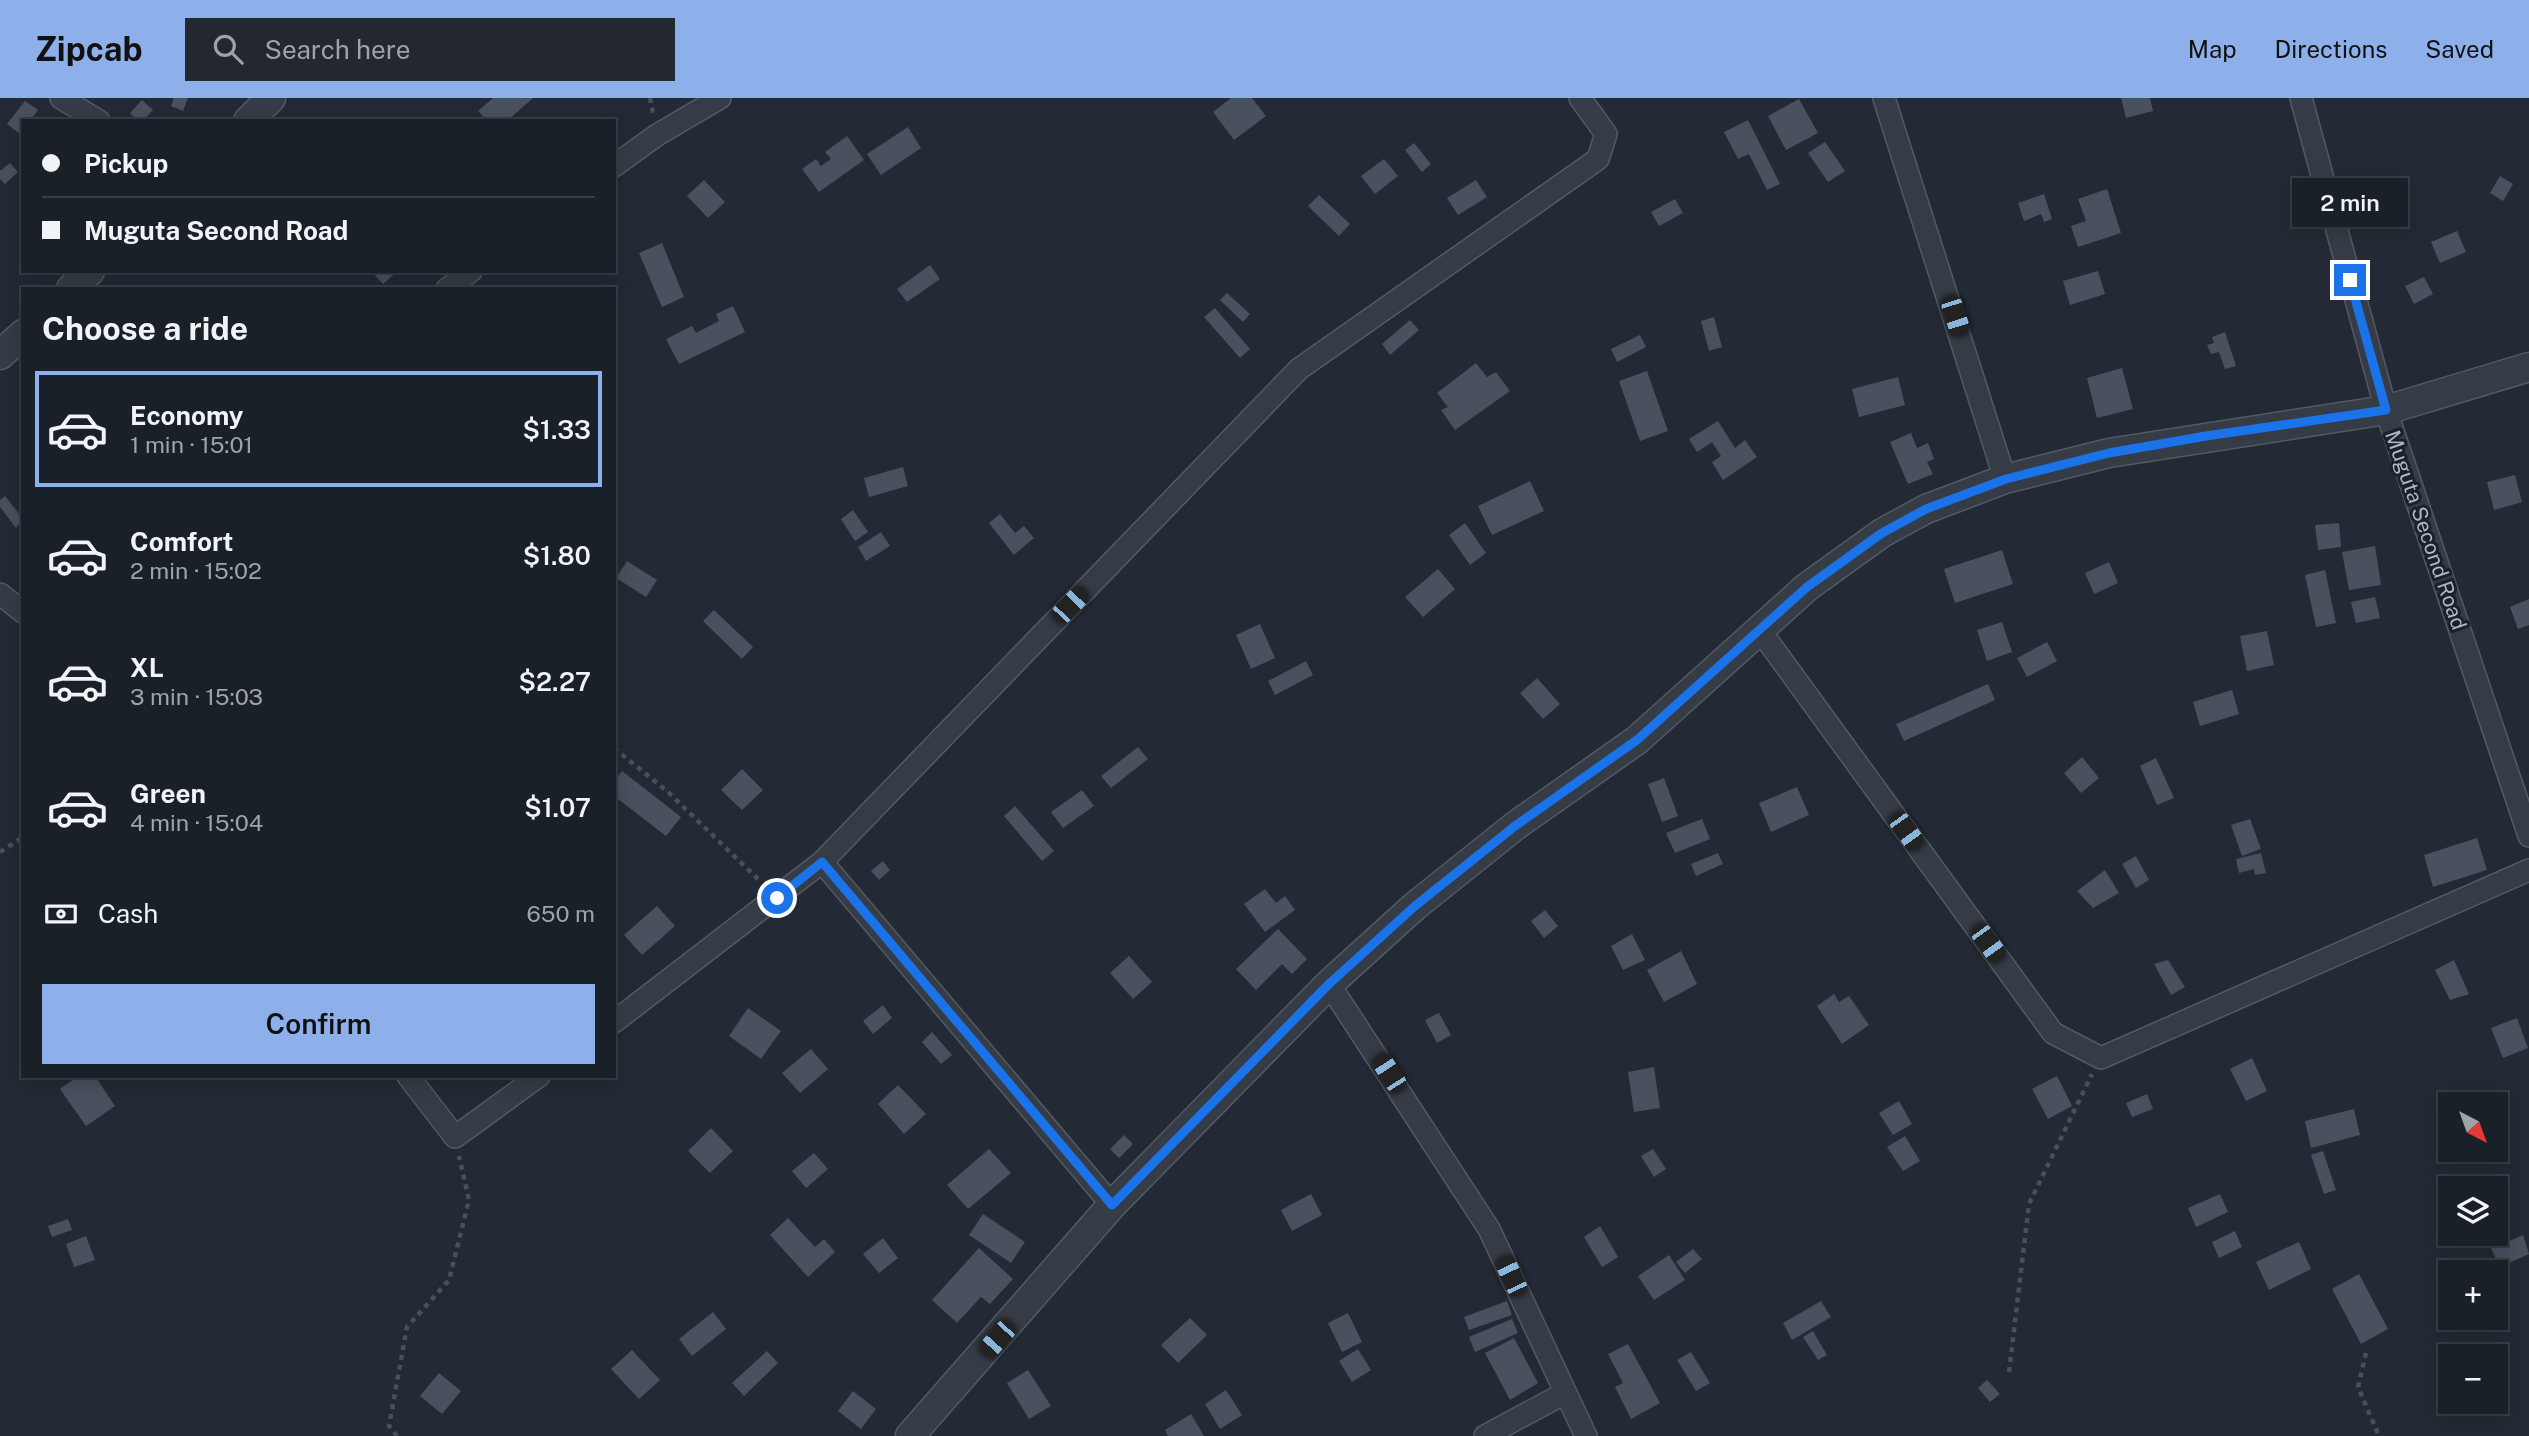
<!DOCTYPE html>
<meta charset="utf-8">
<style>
body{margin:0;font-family:"Public Sans",sans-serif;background:#232830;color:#f1f3f6;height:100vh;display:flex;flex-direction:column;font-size:26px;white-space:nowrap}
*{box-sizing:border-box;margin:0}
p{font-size:23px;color:#9fa3a8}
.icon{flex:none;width:38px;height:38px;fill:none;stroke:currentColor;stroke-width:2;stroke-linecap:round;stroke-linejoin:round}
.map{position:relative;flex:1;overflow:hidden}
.sheet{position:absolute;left:21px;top:189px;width:595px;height:791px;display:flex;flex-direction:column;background:#1a2028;border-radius:0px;box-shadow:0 4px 18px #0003,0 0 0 2px #383e45}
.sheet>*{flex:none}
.guide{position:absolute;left:21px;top:21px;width:595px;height:154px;border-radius:0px;box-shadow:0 4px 18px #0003,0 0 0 2px #383e45;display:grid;align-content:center;height:154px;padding:0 21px;background:#1a2028}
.needle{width:46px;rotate:139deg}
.fabs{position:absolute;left:2438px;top:994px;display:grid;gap:14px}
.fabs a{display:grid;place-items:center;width:70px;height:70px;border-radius:0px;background:#1a2028;box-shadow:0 4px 18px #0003,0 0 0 2px #383e45;font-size:35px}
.end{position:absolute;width:32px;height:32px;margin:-16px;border:9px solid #1a73e8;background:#fff;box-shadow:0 0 0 4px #fff}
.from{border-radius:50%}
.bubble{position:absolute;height:49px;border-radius:0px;background:#1a2028;box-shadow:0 4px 18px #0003,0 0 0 2px #383e45;font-size:23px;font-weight:600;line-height:49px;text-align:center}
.car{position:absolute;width:21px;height:42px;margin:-21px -10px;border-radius:9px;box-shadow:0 0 5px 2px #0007;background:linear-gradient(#222 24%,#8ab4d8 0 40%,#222 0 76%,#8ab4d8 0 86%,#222 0)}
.guide b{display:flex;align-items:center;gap:24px;height:66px;font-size:26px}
.guide b+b{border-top:2px solid #383e45}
.guide i{width:18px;height:18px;background:#f1f3f6}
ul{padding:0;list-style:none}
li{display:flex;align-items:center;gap:21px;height:116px;margin:0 14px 10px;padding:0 7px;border:4px solid transparent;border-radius:0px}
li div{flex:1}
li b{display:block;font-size:26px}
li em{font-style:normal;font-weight:600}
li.selected{border-color:#8dafea}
li>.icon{width:63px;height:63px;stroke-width:1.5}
h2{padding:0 21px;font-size:32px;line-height:84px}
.pay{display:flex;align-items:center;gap:18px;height:77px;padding:0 21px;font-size:26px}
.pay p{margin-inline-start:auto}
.cta{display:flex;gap:14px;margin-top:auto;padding:14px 21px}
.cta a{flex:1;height:80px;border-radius:0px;background:#8dafea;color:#111;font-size:28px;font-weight:600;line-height:80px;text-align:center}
header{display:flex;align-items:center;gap:42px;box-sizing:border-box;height:98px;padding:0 35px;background:#8dafea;color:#111}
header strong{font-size:33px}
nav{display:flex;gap:38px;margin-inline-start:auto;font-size:24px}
.search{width:490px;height:63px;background:#232830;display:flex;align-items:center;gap:18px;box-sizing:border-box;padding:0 24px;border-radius:0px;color:#9fa3a8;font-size:26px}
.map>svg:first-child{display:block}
.building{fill:#49515e}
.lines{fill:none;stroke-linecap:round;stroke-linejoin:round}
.minor-casing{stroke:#535a63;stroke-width:24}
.tertiary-casing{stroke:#535a63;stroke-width:31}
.path{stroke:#445355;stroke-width:4.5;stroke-dasharray:5 5;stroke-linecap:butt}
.minor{stroke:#363c46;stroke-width:21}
.tertiary{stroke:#363c46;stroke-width:28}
.route{stroke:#1a73e8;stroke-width:9}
.labels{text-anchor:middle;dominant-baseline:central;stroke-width:6;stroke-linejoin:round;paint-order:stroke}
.street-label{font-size:21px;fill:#b0b7c2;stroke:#1b212a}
</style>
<header>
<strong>Zipcab</strong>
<div class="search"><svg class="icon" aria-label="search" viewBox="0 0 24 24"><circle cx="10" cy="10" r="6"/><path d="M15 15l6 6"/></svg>Search here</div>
<nav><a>Map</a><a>Directions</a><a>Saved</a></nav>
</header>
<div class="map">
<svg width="2529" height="1338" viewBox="0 0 2529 1338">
<rect width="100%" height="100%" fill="#232a35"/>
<path class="building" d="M174,0H188L183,13L171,8Z
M493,0H533L507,23H487L478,13Z
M1231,0H1252L1266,18L1234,42L1213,14Z
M2121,0H2150L2153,13L2126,20Z
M1799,1L1818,35L1786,52L1768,18Z
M142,2L153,12L143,23H138L130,15Z
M25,3L38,12L30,23H23L20,36L7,26Z
M1748,22L1780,86L1767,92L1749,56L1738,61L1724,34Z
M908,29L921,50L881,77L867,56Z
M847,38L864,62L819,94L802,71L816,61L821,68L831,61L825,54Z
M1825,44L1845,73L1828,84L1808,55Z
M1414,45L1431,66L1422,74L1405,52Z
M1384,61L1398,78L1375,96L1361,78Z
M10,65L18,74L5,86L0,81V73Z
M2500,78L2513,86L2503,103L2490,95Z
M704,82L725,104L708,120L687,98Z
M1476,82L1487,99L1458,117L1447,100Z
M2107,91L2121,135L2078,149L2071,128L2086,123L2078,101Z
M2044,96L2052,121L2044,124L2041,116L2024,123L2018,105Z
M1319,97L1350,126L1339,138L1308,108Z
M1675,101L1683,115L1659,128L1651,114Z
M2457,133L2466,154L2440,165L2431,144Z
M662,145L684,199L662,209L639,155Z
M930,167L940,181L907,204L897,191Z
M371,173H398L383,186Z
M2098,173L2105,196L2070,207L2063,183Z
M2424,179L2433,196L2414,206L2405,188Z
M1227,195L1250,216L1243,224L1220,202Z
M733,208L745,234L679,266L666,241L692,228L696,235L719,223L716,216Z
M1215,210L1250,251L1240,260L1204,219Z
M1714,219L1722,249L1709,253L1701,223Z
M1410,222L1419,232L1390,257L1382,246Z
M2225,234L2236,268L2225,271L2219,254L2211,256L2207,247L2214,245L2212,239Z
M1640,237L1646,249L1617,264L1611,251Z
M1476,265L1487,279L1496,274L1510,293L1455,332L1441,312L1448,309L1437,295Z
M2122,270L2133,311L2097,320L2087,280Z
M1647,273L1668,333L1640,343L1619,283Z
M1898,279L1905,307L1859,319L1852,291Z
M1718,323L1735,350L1745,342L1757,359L1723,382L1712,364L1721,358L1712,344L1697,354L1689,341Z
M1911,335L1917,350L1928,345L1934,361L1927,364L1933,376L1908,386L1890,344Z
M903,369L908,388L869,399L864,380Z
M2515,377L2522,404L2494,412L2487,384Z
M1530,383L1544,413L1492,437L1478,408Z
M5,398L23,421L16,430L0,409V402Z
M853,412L868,434L855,443L841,421Z
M1000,416L1015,435L1024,428L1034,440L1014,457L989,425Z
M1465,425L1486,455L1470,467L1449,437Z
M2339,425L2341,449L2318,452L2315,427Z
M881,434L890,448L866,463L858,449Z
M2375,448L2381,487L2349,492L2342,454Z
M2002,452L2013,486L1955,505L1944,471Z
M627,463L657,482L646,499L616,480Z
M2109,464L2118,485L2094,496L2085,475Z
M1438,471L1455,491L1423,519L1405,499Z
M2325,472L2336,525L2316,529L2305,477Z
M2375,499L2380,520L2356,525L2351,504Z
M2529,501V527L2518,531L2510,509Z
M714,512L753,549L742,561L703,523Z
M2002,524L2012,554L1987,563L1977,532Z
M1260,526L1275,560L1251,571L1236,537Z
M2267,533L2274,567L2247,573L2240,538Z
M2047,544L2057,563L2027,579L2017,560Z
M1306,563L1313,577L1275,597L1268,583Z
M1537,580L1560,606L1543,621L1520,595Z
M1988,586L1995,602L1904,643L1896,626Z
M2232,592L2239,616L2200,628L2193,604Z
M1138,649L1148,661L1111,690L1101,678Z
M2082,659L2099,680L2081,695L2064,675Z
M2156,660L2174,700L2157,707L2140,668Z
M742,671L763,692L742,712L721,692Z
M622,673L681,719L666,738L614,698V683Z
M1664,680L1678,718L1662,724L1648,686Z
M1797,689L1809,717L1771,734L1759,705Z
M1082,692L1094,708L1063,730L1051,714Z
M1015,708L1054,753L1042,763L1004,718Z
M1702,721L1710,741L1675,755L1666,735Z
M2250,721L2261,751L2242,758L2231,727Z
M2477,740L2487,772L2433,789L2424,757Z
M1718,755L1723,766L1696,778L1691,766Z
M2261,755L2266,775L2255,777L2254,771L2239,775L2236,761Z
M2136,758L2149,782L2136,790L2122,766Z
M883,763L890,772L879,782L871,773Z
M2105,772L2119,795L2093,810L2077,793Z
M1265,791L1276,805L1285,798L1295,812L1265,834L1244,806Z
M657,808L675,828L642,857L624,837Z
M1545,812L1558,828L1544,840L1531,823Z
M1278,831L1307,861L1292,876L1282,866L1256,892L1236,871Z
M1632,836L1645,862L1623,872L1611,848Z
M1681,853L1697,886L1664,904L1647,872Z
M1129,858L1152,884L1133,901L1110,875Z
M2168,862L2185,889L2171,897L2154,866Z
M2454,862L2469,896L2450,902L2435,872Z
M1834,896L1839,904L1849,898L1869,927L1842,946L1817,908Z
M883,907L892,920L873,936L863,923Z
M748,910L781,933L761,961L729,938Z
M1439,915L1451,937L1437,945L1425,922Z
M2517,920L2528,950L2503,960L2491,930Z
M932,934L952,957L941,966L922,944Z
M811,951L828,971L800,995L782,975Z
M2252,960L2267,993L2246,1003L2230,971Z
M1654,969L1660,1010L1634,1014L1628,974Z
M78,978H95L115,1008L86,1028L60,991Z
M2057,978L2072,1008L2048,1021L2032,991Z
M898,987L926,1016L904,1036L878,1006Z
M2147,996L2153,1011L2132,1019L2126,1005Z
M1899,1003L1912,1026L1893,1037L1879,1015Z
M2354,1011L2360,1037L2311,1050L2305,1023Z
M711,1030L733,1053L710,1075L688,1053Z
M1124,1037L1133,1046L1119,1060L1110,1051Z
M1905,1038L1920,1063L1903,1073L1887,1049Z
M989,1051L1011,1075L968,1111L947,1087Z
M1653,1051L1666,1071L1654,1079L1641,1058Z
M2323,1053L2336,1092L2324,1096L2311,1057Z
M814,1055L828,1071L806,1090L792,1073Z
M1311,1096L1322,1117L1292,1133L1281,1112Z
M2220,1096L2228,1114L2196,1129L2188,1110Z
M983,1116L1025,1144L1011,1165L969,1137Z
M788,1120L815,1149L824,1141L835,1154L808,1179L770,1137Z
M68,1121L72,1132L52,1139L48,1128Z
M1600,1128L1618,1159L1602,1169L1584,1139Z
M2235,1133L2242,1149L2219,1160L2212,1144Z
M2503,1135L2507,1144L2523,1137L2529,1156L2500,1169L2487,1142Z
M86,1138L95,1162L74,1169L66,1146Z
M883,1140L898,1160L879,1175L863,1156Z
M2299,1144L2311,1171L2269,1192L2256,1164Z
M979,1150L1013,1181L990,1206L981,1199L957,1225L932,1202Z
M1693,1151L1702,1161L1685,1175L1676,1164Z
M1669,1157L1685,1182L1654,1202L1638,1178Z
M2359,1176L2388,1231L2361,1246L2332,1191Z
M1507,1203L1512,1217L1469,1232L1464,1219Z
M1821,1203L1831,1219L1792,1242L1783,1225Z
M713,1214L726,1231L692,1258L679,1241Z
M1348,1215L1362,1244L1342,1254L1328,1225Z
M1190,1220L1207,1237L1178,1265L1161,1247Z
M1512,1221L1518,1235L1475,1254L1469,1239Z
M1813,1233L1827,1257L1818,1262L1803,1239Z
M1514,1240L1538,1285L1510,1302L1485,1255Z
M1628,1246L1660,1305L1631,1321L1615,1289L1623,1285L1608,1256Z
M1358,1251L1371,1272L1352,1284L1339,1263Z
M632,1252L660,1282L639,1301L611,1271Z
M767,1253L778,1265L744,1298L732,1285Z
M1691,1254L1710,1285L1696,1293L1677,1262Z
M1028,1272L1051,1308L1029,1321L1007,1285Z
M439,1275L461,1293L442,1316L420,1298Z
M1987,1282L2000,1296L1990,1304L1978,1290Z
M1226,1292L1242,1317L1220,1331L1205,1306Z
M853,1293L876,1311L861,1331L838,1313Z
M1191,1316L1204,1338H1168L1165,1332Z"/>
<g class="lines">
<defs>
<path id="minor" d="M61,0L99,23
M1884,0L2005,381
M2301,0L2386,312L2529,738
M614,68L657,37L720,0
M447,191L471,173
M0,496L23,514
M1759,531L2053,935L2101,960L2529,772
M822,764L1112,1107
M1329,886L1489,1131L1586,1338
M614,924L822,764L1299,271L1598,61L1606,36L1580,0
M408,978L455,1039L539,978
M1485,1338L1565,1295"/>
<path id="tertiary" d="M248,23L271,0
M71,191L90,173
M0,257L23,236
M910,1338L1112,1107L1329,886L1415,808L1515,728L1637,642L1807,489L1882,435L1926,411L2005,381L2109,355L2386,312L2529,269"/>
</defs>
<use href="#minor" class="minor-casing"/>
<use href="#tertiary" class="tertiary-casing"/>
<path class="path" d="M650,0L653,15
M614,650L668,694L761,784
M0,754L23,739
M2366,1255L2358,1289L2379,1338
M2009,1274L2029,1106L2092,976
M397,1338L389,1328L407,1229L449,1182L469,1102L459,1058"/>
<use href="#minor" class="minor"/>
<use href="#tertiary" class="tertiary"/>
</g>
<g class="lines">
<path class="route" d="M777,800L822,764L1112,1107L1329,886L1415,808L1515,728L1637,642L1807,489L1882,435L1926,411L2006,381L2109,355L2206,338L2386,312L2350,182"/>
</g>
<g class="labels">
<g class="street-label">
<text transform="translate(2426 432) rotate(71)">Muguta Second Road</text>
</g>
</g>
</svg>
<div class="fabs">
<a><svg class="needle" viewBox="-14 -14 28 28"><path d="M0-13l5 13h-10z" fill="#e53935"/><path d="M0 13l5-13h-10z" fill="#9fa3a8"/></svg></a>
<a><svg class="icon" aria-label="layers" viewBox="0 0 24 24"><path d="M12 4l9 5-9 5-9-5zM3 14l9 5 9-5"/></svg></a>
<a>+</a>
<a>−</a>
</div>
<i class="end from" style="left:777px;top:800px"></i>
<i class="end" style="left:2350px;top:182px"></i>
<div class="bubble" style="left:2292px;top:80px;width:116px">2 min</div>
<i class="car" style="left:1955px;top:218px;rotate:162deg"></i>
<i class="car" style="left:1070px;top:507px;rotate:44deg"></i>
<i class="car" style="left:1906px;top:733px;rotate:144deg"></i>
<i class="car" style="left:1988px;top:845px;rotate:144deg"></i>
<i class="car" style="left:1389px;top:975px;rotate:327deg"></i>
<i class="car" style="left:1511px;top:1178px;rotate:335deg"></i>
<i class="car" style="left:997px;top:1241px;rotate:222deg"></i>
<div class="guide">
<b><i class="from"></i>Pickup</b>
<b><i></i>Muguta Second Road</b>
</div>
<section class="sheet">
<h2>Choose a ride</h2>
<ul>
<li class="selected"><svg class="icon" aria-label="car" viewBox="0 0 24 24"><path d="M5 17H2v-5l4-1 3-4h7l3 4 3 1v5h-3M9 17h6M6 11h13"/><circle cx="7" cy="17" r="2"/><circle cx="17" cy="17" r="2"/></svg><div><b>Economy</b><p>1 min · 15:01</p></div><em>$1.33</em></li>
<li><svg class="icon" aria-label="car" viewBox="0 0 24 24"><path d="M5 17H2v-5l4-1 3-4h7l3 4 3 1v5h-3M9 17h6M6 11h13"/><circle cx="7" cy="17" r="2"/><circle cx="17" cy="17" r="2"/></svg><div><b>Comfort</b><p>2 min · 15:02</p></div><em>$1.80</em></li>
<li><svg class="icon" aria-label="car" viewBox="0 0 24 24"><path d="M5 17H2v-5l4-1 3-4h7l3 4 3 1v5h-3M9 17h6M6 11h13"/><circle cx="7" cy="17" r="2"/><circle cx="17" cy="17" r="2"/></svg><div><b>XL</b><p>3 min · 15:03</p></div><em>$2.27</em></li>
<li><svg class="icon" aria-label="car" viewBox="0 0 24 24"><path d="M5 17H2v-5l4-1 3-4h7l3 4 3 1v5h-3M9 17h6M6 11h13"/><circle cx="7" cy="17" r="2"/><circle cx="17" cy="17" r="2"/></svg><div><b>Green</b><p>4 min · 15:04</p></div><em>$1.07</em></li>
</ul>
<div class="pay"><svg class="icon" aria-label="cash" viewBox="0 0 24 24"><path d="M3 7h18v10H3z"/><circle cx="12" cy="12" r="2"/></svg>Cash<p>650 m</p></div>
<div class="cta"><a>Confirm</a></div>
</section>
</div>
